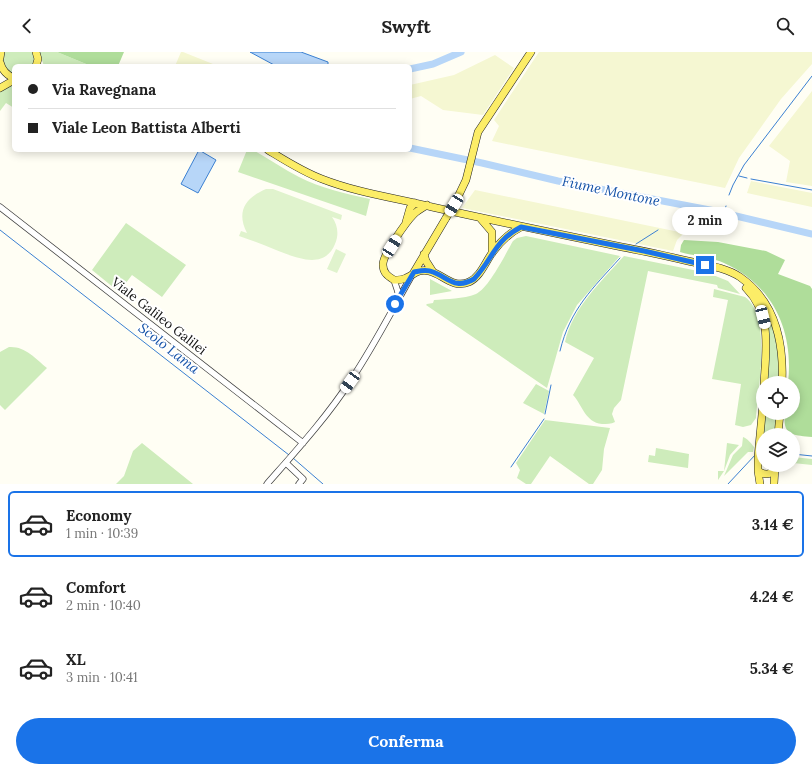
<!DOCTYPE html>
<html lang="it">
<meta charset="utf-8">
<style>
body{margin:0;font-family:Lora,serif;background:#f6f6f6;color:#222;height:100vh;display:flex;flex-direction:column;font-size:15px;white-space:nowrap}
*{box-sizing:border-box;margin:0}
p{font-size:13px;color:#767676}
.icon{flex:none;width:22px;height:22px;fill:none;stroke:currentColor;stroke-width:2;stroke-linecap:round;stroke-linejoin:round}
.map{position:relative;height:432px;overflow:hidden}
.side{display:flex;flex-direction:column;background:#fff;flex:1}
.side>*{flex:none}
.banner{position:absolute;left:12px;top:12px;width:400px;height:88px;border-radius:6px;box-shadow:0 2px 10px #0003;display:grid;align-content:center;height:88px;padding:0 16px;background:#fff}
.controls{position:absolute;left:756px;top:324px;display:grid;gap:8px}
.controls a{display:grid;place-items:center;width:44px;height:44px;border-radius:50%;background:#fff;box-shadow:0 2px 10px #0003;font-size:20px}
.end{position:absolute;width:18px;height:18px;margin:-9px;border:5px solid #1a73e8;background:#fff;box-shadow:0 0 0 2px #fff}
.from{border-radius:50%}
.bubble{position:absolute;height:28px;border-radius:14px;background:#fff;box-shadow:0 2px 10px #0003;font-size:13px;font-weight:700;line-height:28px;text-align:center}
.car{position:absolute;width:12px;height:24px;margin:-12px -6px;border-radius:5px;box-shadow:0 0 3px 1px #0007;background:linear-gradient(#fff 24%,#345 0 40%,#fff 0 76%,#345 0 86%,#fff 0)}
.banner b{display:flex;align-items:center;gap:14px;height:38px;font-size:15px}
.banner b+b{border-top:1px solid #e0e0e0}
.banner i{width:10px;height:10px;background:#222}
ul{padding:7px 0 0;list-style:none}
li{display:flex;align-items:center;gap:12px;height:66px;margin:0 8px 6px;padding:0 8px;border:2px solid transparent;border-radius:6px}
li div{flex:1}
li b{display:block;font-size:15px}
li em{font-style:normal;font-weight:700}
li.current{border-color:#1a73e8}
li>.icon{width:36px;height:36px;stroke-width:1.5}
.primary-button{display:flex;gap:8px;margin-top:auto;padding:8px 16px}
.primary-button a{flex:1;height:46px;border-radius:24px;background:#1a73e8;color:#fff;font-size:16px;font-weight:700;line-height:46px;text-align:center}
header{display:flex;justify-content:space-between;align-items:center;height:52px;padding:0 16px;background:#fff;font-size:18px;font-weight:700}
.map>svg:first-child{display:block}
.farmland{fill:#f5f7d2}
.green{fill:#ceecbb}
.forest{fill:#afdd9a}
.pitch{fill:#e0f3cd}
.water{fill:#b7d6f8;stroke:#3b80d2}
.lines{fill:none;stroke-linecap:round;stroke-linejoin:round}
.stream{stroke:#3b80d2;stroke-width:1}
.river{stroke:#b7d6f8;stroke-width:7}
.minor-casing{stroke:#434343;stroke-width:7}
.major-casing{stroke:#212121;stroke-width:8}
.minor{stroke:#fff;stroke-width:5.5}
.major{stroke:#fced67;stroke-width:7}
.major-bridge-casing{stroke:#212121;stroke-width:8;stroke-linecap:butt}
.major-bridge{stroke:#fced67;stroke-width:7}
.route{stroke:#1a73e8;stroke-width:5}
.labels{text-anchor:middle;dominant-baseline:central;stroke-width:4;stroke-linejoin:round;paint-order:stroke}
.street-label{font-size:13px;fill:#101010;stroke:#fff}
.water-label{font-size:14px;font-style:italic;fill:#1452a8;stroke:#fff}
</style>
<header><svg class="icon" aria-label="back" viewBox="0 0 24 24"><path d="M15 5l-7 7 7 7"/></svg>Swyft<svg class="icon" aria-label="search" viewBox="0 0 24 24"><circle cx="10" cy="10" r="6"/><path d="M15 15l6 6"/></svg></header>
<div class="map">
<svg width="812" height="432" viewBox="0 0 812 432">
<rect width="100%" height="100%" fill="#fffef4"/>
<path class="farmland" d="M181,0H183L218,14H175Z
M539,0H812V12L781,47L739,106L725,136L492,89L499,74L494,68Z
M495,3L514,16L483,63L443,58L421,44L410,47V33L454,23Z
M812,39V134L786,130L790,109L769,94Z
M751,129L812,141V155L747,141Z
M475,138L684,181L677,188L673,199L462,156Z"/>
<path class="green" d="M4,0H33L35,4L34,14H14V23C4,17 2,11 4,0Z
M39,0H57L91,14H44Z
M14,31V56L6,51L0,59V39Z
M247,98H253C269,107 283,117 299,125C321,136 346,142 370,147L366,164L238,120Z
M126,171L186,213L162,245L132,223L119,240L92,218Z
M526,184L620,204L577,253L563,280L547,336L426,253L427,252L433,251L434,248C447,247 463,247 476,242C489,236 506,201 513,189L517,186Z
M624,204L708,221L728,229L740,242L718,236L717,233L648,219L621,348L614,356L612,362L615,370C611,372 607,372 602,372C585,370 583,354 573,343L594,306L565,290C573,255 601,230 624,204Z
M430,227L452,239L430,243Z
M714,237L745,245C772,264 758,336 756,366L751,373L743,375L735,373L741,332L712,327L728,248L713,245Z
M767,258L779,289L780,331H767L769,281L764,259Z
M9,295C25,294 35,306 47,316L5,358L0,353V300Z
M536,332L549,339L544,362L523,351Z
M765,361H778L776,383H763V396H761Z
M545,368L610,376L604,397L602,418L593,432H589L550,404L531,432H526L517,426L520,418L516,411Z
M743,385C748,387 750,390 754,395L753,400H748L724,424L733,403L742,394Z
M142,391L193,432H116L124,424L133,399Z
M727,391L739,393L730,403L724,419L718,428V419H724Z
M656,396L689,402L688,416L648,410L649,403L655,404Z
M793,405L812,407V413L793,411Z"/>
<path class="forest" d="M57,0H124L118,14H91Z
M684,188L718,190L766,199L785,208L778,222L810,234L812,237V385C793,383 782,384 785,361H793V331H788C794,279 773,233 724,211C711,205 694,204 680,200L681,193Z"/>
<path class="pitch" d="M266,137H273L342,163L341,168L332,165C338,173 339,183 335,192C324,219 295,205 276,198C264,193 251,188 239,184L241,179L247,181C236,160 245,146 266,137Z
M336,197L346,202L337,221L327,217Z"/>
<path class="water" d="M250,0H301L328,10V14H276Z
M199,98L216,108L198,141L181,132Z"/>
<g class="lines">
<path class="stream" d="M739,124L747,126
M751,127L812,138
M729,143L733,133L744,113L812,24
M724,161L726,154
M0,178L289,403
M636,192L658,178
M560,299C570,257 593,236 620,206
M545,362L551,333
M793,402L812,404
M293,406L323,432
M511,415L544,367
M728,432L756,402"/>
<path class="river" d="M410,17L433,12L461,0
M410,96L482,111L558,129L715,159L812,182"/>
<defs>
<path id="minor" d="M0,155L303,391
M394,228L398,240L397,247
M286,411L303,427L299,432
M267,432C296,399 327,365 351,328C374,294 392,258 412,223"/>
<path id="major" d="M36,0L38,7L36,14
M0,6L1,0
M0,10C2,18 6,23 14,26
M0,36L14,28
M268,98C286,109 303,120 322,127C358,141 396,146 432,155C495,169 558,182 622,195C644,199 666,204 688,209C705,213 725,215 740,225C776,250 784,290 782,331
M427,153C422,156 418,158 414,162C406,170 382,204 383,213C383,221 388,224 394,228C398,228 402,228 406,226C415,222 417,217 429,219C443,222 452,237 469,230C480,225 485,211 492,201C500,190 509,181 521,175
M454,153L466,128L478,80L531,0
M480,166L492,180V201
M406,170L410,156L415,151
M424,202L426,209L433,220
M414,220L446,166
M746,236C772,262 766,298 764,331
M763,352L758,405V419C766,424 773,423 775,413
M778,383L780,361
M758,419L760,432
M774,432L775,416"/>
</defs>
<use href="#minor" class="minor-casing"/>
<use href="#major" class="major-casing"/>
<use href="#minor" class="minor"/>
<use href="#major" class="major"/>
<defs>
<path id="major-bridge" d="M446,166L454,153"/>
</defs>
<use href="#major-bridge" class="major-bridge-casing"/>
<use href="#major-bridge" class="major-bridge"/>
</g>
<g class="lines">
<path class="route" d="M395,252L414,220C420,219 426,217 433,220C449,226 455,238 474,227C493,207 494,189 521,175L644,199L705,213"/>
</g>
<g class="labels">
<g class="street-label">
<text transform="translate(159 264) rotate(38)">Viale Galileo Galilei</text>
</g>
<g class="water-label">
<text transform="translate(611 139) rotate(12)">Fiume Montone</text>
<text transform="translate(169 296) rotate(38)">Scolo Lama</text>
</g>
</g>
</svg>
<div class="controls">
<a><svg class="icon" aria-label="locate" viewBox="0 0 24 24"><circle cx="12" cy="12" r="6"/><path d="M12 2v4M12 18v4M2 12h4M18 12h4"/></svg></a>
<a><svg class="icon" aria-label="layers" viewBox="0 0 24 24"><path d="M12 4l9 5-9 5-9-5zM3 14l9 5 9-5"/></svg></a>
</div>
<i class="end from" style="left:395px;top:252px"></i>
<i class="end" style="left:705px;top:213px"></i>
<div class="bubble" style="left:672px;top:155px;width:66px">2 min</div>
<i class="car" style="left:454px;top:153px;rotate:211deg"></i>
<i class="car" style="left:392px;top:194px;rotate:33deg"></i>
<i class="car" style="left:763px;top:265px;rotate:166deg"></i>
<i class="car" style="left:350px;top:330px;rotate:216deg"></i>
<div class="banner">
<b><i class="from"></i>Via Ravegnana</b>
<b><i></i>Viale Leon Battista Alberti</b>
</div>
</div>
<section class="side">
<ul>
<li class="current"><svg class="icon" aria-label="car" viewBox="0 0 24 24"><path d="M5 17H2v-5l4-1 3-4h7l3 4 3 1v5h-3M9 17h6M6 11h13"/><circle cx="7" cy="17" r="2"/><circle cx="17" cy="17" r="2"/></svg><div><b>Economy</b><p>1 min · 10:39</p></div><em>3.14 €</em></li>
<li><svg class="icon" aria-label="car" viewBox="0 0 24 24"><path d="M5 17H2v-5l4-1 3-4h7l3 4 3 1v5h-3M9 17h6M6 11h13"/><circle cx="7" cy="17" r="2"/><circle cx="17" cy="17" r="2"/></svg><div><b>Comfort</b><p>2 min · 10:40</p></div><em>4.24 €</em></li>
<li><svg class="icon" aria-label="car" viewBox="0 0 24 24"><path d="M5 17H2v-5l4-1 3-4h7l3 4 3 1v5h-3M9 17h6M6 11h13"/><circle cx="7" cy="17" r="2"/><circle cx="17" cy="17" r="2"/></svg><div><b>XL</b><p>3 min · 10:41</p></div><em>5.34 €</em></li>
</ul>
<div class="primary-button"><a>Conferma</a></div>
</section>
